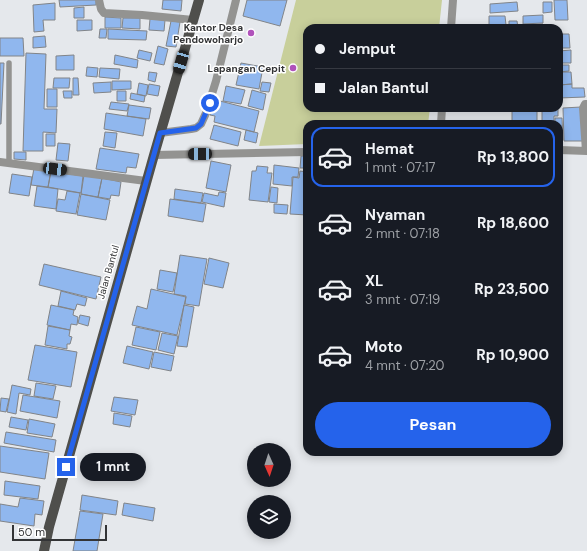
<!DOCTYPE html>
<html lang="id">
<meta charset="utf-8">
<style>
body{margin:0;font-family:"DM Sans",sans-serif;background:#242831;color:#f1f3f6;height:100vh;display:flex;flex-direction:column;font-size:15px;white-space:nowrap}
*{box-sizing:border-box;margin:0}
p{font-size:13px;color:#9ea1a6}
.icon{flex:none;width:22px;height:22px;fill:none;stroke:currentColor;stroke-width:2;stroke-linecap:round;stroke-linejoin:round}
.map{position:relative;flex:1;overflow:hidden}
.side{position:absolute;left:303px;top:120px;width:260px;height:336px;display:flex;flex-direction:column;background:#171b24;border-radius:12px;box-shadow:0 2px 10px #0003}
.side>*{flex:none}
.guide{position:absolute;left:303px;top:24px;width:260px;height:88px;border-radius:12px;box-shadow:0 2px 10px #0003;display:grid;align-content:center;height:88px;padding:0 12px;background:#171b24}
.needle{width:26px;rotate:177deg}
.fabs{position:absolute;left:247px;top:443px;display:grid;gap:8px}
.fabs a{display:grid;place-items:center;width:44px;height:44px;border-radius:50%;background:#171b24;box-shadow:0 2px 10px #0003;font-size:20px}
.scale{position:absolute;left:12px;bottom:10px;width:95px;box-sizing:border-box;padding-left:4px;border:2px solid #333436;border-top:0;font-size:11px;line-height:14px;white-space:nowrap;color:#333436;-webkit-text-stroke:3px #fff;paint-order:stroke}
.end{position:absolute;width:18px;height:18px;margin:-9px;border:5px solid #2563eb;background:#fff;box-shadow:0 0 0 2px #fff}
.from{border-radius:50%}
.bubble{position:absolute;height:28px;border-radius:14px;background:#171b24;box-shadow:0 2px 10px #0003;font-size:13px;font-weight:700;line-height:28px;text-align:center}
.car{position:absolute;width:12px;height:24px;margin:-12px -6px;border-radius:5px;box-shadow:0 0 3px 1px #0007;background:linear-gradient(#222 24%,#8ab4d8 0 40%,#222 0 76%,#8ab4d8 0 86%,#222 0)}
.guide b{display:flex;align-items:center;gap:14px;height:38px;font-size:15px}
.guide b+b{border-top:1px solid #363941}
.guide i{width:10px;height:10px;background:#f1f3f6}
ul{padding:7px 0 0;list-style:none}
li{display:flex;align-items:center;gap:12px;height:60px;margin:0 8px 6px;padding:0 4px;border:2px solid transparent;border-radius:12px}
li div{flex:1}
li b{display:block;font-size:15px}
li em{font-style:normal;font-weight:700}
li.selected{border-color:#2563eb}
li>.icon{width:36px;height:36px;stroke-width:1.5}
.cta{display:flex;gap:8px;margin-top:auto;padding:8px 12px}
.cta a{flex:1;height:46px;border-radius:24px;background:#2563eb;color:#fff;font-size:16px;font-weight:700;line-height:46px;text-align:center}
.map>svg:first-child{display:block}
.green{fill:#c8cf9b}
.building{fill:#90b7ee;stroke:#818488}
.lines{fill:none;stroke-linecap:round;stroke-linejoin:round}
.service{stroke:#939391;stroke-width:5.5}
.minor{stroke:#939391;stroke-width:8}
.primary{stroke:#4f4f4c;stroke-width:10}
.route{stroke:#2563eb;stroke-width:5}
.poi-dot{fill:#b052bb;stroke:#fff;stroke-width:1.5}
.labels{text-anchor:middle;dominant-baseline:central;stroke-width:3;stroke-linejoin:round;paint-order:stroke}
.poi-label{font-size:10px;font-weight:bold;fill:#333436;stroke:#fff;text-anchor:end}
.street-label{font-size:10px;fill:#333436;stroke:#fff}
</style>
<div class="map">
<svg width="587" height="551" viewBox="0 0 587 551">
<rect width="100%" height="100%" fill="#e5e8ec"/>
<path class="green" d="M296,0H442L439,28H307V108H430L428,124H307V144L259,146Z"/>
<path class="building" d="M59,0H96V5L60,7Z
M163,0H182L181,11L162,9Z
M247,0H287L280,26L243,16Z
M554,0H567L568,20H555Z
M517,2L518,11L490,13V4Z
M543,2H552V12L543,13Z
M55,3V20H43L44,31L34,32L33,5Z
M84,7V18H74V8Z
M543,15V23L523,24V16Z
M489,16H505L506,25H489Z
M105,17L121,18V28H105Z
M123,18H140V29L122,28Z
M150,19L165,20L164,31L149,30Z
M77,20H92V30L77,31Z
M171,21L180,22L176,47L166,46Z
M509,21H517L518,28H509Z
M543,24V28H521V26Z
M100,29H107L106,38H99Z
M108,29L147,31L146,40L108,39Z
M559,34H569L570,48H559Z
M45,36L46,47L33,48V37Z
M0,38H23L24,56H0Z
M158,46L168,49L164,65L154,63Z
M139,50L152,53L150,61L137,58Z
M571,50V63H559V51Z
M26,53L46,54L44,109H57L56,133L43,132V151H23Z
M74,55V70H56V56Z
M115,55L138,60L137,68L114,64Z
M0,63H4L1,124H0Z
M241,63L263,67L259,89L236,85Z
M559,65H569V71L559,72Z
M87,67L98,68L97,77L86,76Z
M100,68L120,69L119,79L99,77Z
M149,72L157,73L155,82L148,80Z
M559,72H571L572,84L559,85Z
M54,78H70L69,88H53Z
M73,78H78L79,95H73Z
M112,81H131V89L112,90Z
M111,82V92L94,93L93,83Z
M262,82L271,83L269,92L260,91Z
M139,83L148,85L146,96L137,94Z
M149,84L160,86L158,96L147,94Z
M572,84V88H584L585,97L559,98V85Z
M226,86L245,90L241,104L223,101Z
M47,89H57V107H47Z
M252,90L266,94L263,110L248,106Z
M63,91H72V98H64Z
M117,91H126V101H117Z
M131,93L145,96L144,102L130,99Z
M220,101L259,111L254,132L214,122L215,116L210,115L213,105L218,106Z
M111,102L129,104L127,111L109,109Z
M129,105L151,108L149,119L127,116Z
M581,107L583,141H564L563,108Z
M512,108H537V124H512Z
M542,108H558V116H554V124H542Z
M106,113L146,119L143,136L104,129Z
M555,118H562L563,140L559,141V124H555Z
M214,125L241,132L238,146L210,139Z
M246,130L258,133L256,143L244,140Z
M105,132L117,133L115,148L103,146Z
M46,134H55V146H46Z
M58,143L70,144L68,161L56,160Z
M100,148L139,154L136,168L127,167L126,173L96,169Z
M14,152H26V160L14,159Z
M301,156H307V168H300Z
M211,161L231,165L226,192L206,188Z
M274,165L299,168L298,177H292V186L273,184Z
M257,166L268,167L267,173H272L268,202L249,200L252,171H256Z
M34,168L51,171L48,187L31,185Z
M51,171L83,176L81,193L48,187Z
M300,171L307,172V215L290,214L293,177L299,178Z
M12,174L32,177L29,196L9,193Z
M84,175L102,178L98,197L81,194Z
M102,178L121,182L119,196L111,195L110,199L98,197Z
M37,186L58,189L56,209L34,206Z
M271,187L278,188L277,203L269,202Z
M175,189L203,193L201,203L174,199Z
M67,191L80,193L76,214L56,211L58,199L65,200Z
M219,192L226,193L224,207L202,202L204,193L218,196Z
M81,194L110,200L106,220L77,215Z
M170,199L206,204L203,222L168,216Z
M274,204L288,205L287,214L274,213Z
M180,255L207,259L199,306L185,304L186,296L174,294Z
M209,258L229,263L223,288L204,284Z
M44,264L101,277L96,299L39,285Z
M160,270L177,273L173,292L157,289Z
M151,289L186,297L177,335L132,325L137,306L147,309Z
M61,291L87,298L85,306L77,304L75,310L58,306Z
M51,305L74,310L73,315L78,317L77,325L71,324L70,330L47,325Z
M184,305L194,307L187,347L177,346Z
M80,315L90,317L88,326L78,323Z
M48,326L70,330L69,336L72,337L70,344H67V349L45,345Z
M136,327L160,332L156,350L132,345Z
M162,333L178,336L174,354L158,350Z
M35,345L77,352L71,387L28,380Z
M127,346L153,352L149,369L123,363Z
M154,352L174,356L171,371L151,367Z
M36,383L56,386L53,399L34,396Z
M12,385L31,389L30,395L19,393L16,414L7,412Z
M23,395L60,401L57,418L20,411Z
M114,397L138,400L135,415L111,411Z
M1,398L9,399L6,412L0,411Z
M114,413L132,416L130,427L113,424Z
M11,417L28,420L26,430L9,427Z
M29,419L55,424L52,437L27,433Z
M6,432L56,440L54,452L4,443Z
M0,446L49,453L45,479L0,472Z
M5,481L40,486L38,499L4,495Z
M82,495L118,501L116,515L80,510Z
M20,498L44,501L42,515L35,514L34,526L0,521V504L18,507Z
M124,503L155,508L153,521L122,515Z
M80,511L103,514L97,551H73Z"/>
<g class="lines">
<path class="service" d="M9,163V63"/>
<path class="minor" d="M99,0L101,9L104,13L142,15L193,20
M451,28L453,0
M441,124L442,108
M160,133L191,129L196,128L201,124L206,113L216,81L236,0
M559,150L587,151
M586,151L583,108L585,104H587
M154,155L307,152
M0,162L146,181"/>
<path class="primary" d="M44,551L49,527L154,155L199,0"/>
</g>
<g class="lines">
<path class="route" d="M66,467L160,133L196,128L201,124L210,103"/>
</g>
<g class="poi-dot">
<circle cx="251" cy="33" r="4"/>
<circle cx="293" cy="68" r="4"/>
</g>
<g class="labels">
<g class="poi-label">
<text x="243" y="27">Kantor Desa<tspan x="243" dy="12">Pendowoharjo</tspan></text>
<text x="285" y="68">Lapangan Cepit</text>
</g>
<g class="street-label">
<text transform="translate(108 272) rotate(-74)">Jalan Bantul</text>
</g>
</g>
</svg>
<div class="fabs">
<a><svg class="needle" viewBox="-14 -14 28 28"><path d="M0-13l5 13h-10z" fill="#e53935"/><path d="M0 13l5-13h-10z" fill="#9ea1a6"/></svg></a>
<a><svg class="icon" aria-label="layers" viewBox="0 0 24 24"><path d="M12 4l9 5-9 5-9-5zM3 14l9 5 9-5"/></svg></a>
</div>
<div class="scale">50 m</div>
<i class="end from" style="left:210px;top:103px"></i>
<i class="end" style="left:66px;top:467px"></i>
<div class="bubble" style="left:80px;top:453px;width:66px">1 mnt</div>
<i class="car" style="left:181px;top:62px;rotate:196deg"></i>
<i class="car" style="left:200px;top:154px;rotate:269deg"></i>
<i class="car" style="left:55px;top:169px;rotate:97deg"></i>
<div class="guide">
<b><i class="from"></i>Jemput</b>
<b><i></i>Jalan Bantul</b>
</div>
<section class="side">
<ul>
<li class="selected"><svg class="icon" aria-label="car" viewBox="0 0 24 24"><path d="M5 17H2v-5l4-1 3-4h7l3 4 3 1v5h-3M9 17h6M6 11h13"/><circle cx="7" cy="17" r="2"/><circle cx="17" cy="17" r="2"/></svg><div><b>Hemat</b><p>1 mnt · 07:17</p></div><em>Rp 13,800</em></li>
<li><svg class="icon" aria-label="car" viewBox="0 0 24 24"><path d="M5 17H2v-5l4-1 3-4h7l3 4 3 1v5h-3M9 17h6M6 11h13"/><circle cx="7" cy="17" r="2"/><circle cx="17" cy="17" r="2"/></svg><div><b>Nyaman</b><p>2 mnt · 07:18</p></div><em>Rp 18,600</em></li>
<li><svg class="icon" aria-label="car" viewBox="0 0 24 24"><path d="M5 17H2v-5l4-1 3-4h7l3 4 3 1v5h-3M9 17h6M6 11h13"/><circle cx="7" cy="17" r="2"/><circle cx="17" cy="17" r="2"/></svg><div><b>XL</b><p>3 mnt · 07:19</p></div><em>Rp 23,500</em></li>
<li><svg class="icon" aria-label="car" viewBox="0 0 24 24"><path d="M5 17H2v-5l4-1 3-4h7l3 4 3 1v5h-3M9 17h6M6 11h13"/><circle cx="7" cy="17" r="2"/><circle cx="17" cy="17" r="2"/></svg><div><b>Moto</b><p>4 mnt · 07:20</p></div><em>Rp 10,900</em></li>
</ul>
<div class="cta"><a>Pesan</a></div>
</section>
</div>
